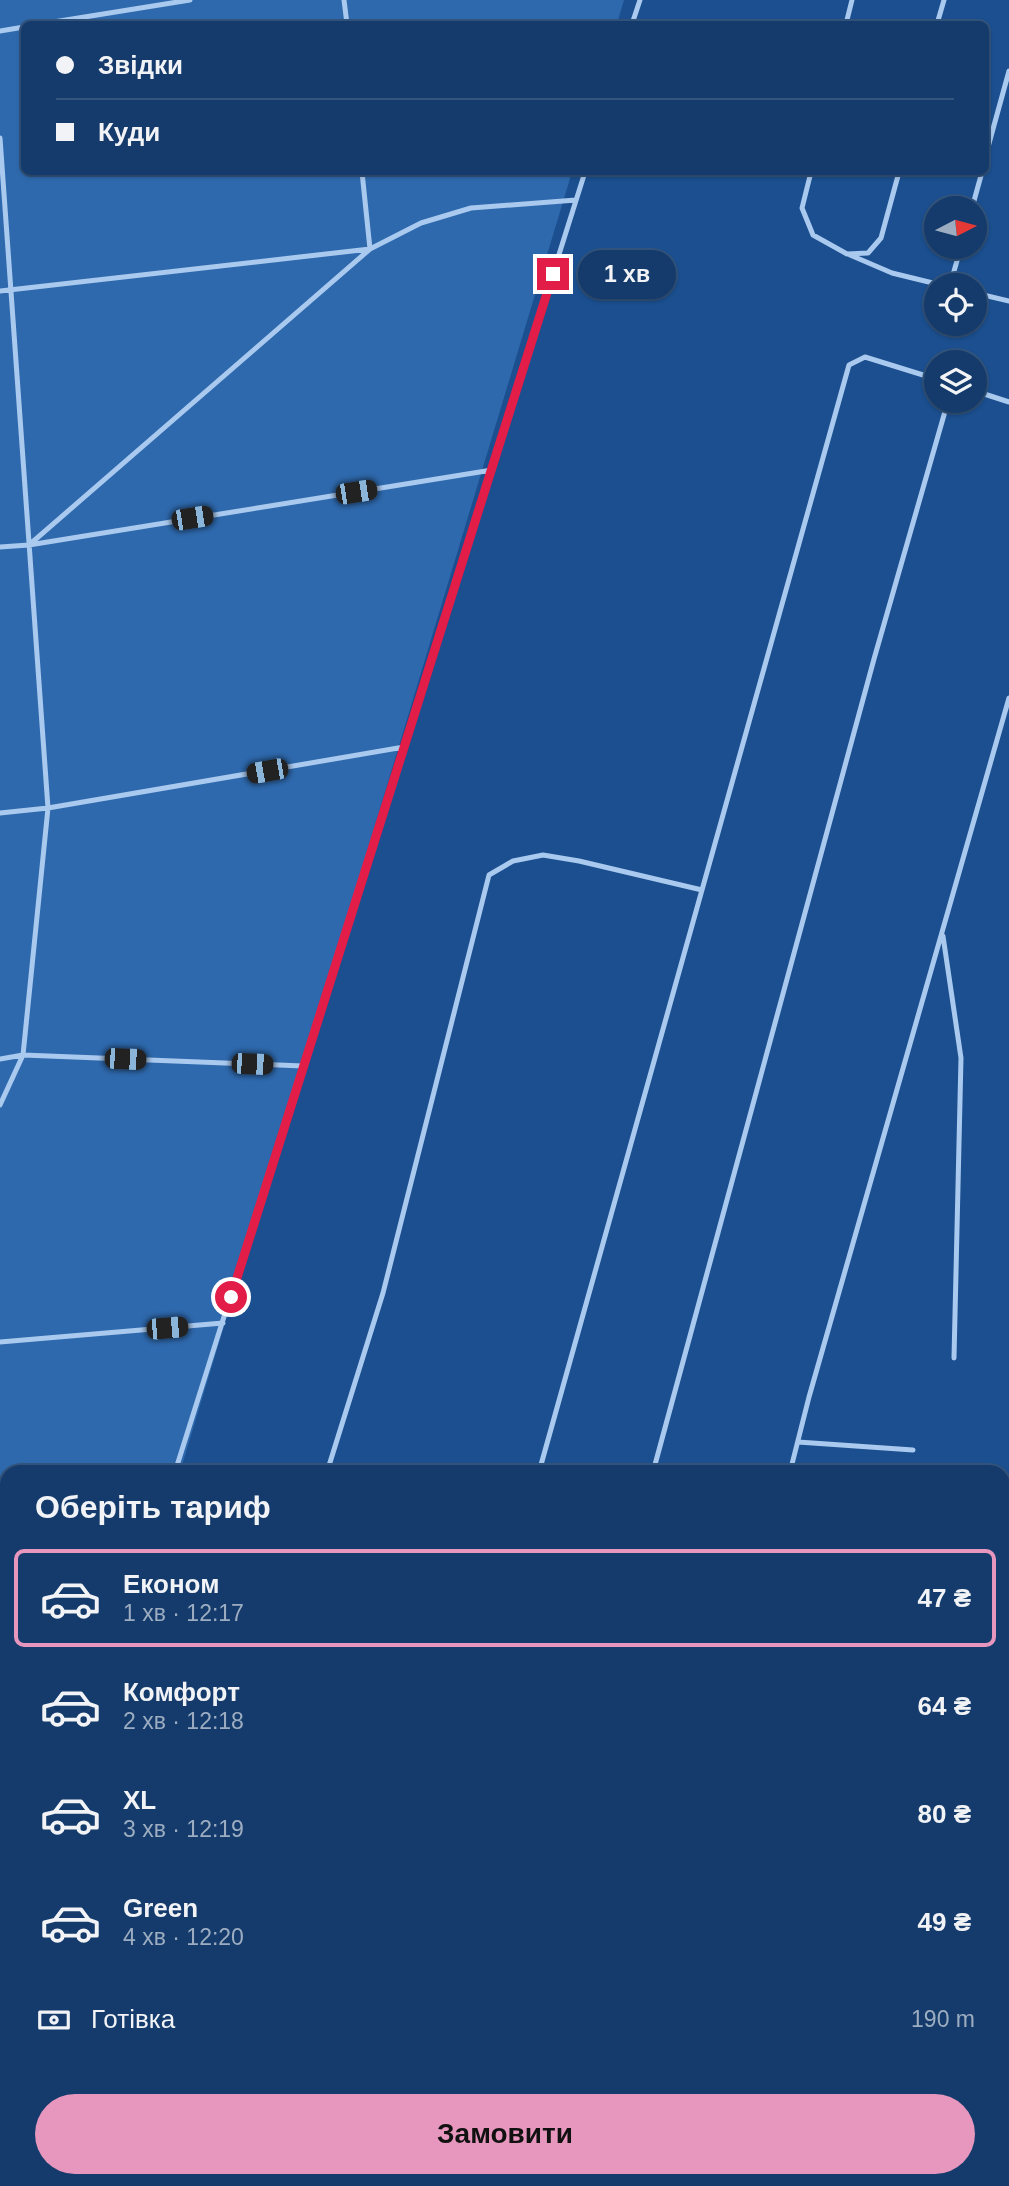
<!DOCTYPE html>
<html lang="uk">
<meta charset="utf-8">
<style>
body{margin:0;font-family:Helvetica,sans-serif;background:#214673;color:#f1f3f6;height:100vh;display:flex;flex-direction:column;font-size:26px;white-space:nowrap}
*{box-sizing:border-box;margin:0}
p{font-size:23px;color:#9dadc1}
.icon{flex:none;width:38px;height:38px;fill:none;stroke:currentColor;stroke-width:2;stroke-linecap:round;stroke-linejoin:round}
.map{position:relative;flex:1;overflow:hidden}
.details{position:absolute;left:0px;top:1465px;width:1010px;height:723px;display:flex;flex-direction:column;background:#143b6b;border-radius:21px 21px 0 0;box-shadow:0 2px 5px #0004,0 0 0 2px #33557e}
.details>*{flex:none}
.guide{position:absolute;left:21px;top:21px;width:968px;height:154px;border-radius:10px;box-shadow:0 2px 5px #0004,0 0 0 2px #33557e;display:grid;align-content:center;height:154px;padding:0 35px;background:#143b6b}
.needle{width:46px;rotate:84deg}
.fabs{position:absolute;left:924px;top:196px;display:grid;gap:14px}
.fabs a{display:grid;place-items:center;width:63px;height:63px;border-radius:50%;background:#143b6b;box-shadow:0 2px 5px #0004,0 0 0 2px #33557e;font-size:35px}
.end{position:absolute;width:32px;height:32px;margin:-16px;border:9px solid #e11d48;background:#fff;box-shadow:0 0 0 4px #fff}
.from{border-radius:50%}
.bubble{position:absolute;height:49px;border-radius:24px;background:#143b6b;box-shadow:0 2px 5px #0004,0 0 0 2px #33557e;font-size:23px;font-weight:600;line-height:49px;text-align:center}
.car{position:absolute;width:21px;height:42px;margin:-21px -10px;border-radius:9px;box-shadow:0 0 5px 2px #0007;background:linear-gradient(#222 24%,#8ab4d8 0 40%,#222 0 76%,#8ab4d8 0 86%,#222 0)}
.guide b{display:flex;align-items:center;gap:24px;height:66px;font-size:26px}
.guide b+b{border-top:2px solid #33557e}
.guide i{width:18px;height:18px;background:#f1f3f6}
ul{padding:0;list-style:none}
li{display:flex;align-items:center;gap:21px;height:98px;margin:0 14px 10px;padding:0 21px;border:4px solid transparent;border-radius:10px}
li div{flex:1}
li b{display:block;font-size:26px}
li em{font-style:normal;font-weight:600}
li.on{border-color:#e797bd}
li>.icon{width:63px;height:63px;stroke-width:1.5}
h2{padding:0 35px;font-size:32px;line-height:84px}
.pay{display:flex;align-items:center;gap:18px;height:77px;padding:0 35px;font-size:26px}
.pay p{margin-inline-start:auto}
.cta{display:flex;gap:14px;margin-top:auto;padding:14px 35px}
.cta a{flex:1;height:80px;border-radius:42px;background:#e797bd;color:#111;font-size:28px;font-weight:600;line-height:80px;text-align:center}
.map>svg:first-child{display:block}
.green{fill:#2e69ad}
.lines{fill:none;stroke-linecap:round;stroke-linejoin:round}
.lane{stroke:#a9c9ee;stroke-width:5}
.route{stroke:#e11d48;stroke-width:9}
</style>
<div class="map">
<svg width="1009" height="2186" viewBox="0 0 1009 2186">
<rect width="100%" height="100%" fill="#1b4f8f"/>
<path class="green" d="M0,0H624L617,24H24V172H572L180,1472H7V2046L0,2069Z"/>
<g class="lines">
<path class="lane" d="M344,0L347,24
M41,24L190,0
M632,24L640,0
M846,24L852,0
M937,24L944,0
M0,31L24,27
M0,138L48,808L23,1055L0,1105
M985,158L1009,71
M811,172L802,208L813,235L847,254L868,253L881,238L899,172
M972,208L982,172
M850,255L892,273L941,285
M950,285L961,247
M0,291L370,249L362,172
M975,293L1009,301
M975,391L1009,402
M29,545L370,249L421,223L471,208L576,200
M0,547L29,545L492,470
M0,813L48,808L404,747
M943,936L961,1058L954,1358
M0,1059L23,1055L303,1066
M0,1342L223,1323
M798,1442L913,1450
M175,1472L585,172
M327,1472L383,1293L489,875L513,861L543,855L579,861L702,890
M539,1472L849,365L865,357L936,379
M653,1472L874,659L948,401
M790,1472L809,1397L1009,698
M990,1472V1468
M0,1879L7,1878
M1003,1932H1009
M0,2030L7,2008
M74,2186L76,2180
M340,2186L342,2180
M615,2186L616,2180
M737,2186V2180
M862,2186V2180
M981,2186L982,2180"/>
</g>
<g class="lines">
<path class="route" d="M231,1297L553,274"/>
</g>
</svg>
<div class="fabs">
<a><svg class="needle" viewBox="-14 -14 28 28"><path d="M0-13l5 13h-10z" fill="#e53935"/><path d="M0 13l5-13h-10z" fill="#9dadc1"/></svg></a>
<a><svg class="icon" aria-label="locate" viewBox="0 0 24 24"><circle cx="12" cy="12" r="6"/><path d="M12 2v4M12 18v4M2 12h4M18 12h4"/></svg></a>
<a><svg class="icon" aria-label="layers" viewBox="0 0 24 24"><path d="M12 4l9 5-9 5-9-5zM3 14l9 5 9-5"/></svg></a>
</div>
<i class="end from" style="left:231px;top:1297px"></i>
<i class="end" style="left:553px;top:274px"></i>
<div class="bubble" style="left:578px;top:250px;width:98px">1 хв</div>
<i class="car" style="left:356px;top:492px;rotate:81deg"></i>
<i class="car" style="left:192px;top:518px;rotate:81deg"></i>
<i class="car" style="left:267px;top:771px;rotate:260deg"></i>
<i class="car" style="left:125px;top:1059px;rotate:92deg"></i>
<i class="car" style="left:252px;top:1064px;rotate:92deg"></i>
<i class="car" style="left:167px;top:1328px;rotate:85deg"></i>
<div class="guide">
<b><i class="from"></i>Звідки</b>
<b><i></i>Куди</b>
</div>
<section class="details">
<h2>Оберіть тариф</h2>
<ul>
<li class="on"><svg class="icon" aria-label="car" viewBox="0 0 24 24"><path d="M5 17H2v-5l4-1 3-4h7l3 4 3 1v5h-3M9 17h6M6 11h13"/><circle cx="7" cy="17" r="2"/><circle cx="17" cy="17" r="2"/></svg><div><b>Економ</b><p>1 хв · 12:17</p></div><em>47 ₴</em></li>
<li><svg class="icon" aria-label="car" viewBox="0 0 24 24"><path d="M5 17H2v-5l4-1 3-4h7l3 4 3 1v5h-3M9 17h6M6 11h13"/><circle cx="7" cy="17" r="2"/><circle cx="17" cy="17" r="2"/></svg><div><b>Комфорт</b><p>2 хв · 12:18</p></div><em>64 ₴</em></li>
<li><svg class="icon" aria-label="car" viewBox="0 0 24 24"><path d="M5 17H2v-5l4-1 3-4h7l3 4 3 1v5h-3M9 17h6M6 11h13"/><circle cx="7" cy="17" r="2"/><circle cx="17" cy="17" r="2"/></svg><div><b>XL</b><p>3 хв · 12:19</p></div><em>80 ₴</em></li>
<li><svg class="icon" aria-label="car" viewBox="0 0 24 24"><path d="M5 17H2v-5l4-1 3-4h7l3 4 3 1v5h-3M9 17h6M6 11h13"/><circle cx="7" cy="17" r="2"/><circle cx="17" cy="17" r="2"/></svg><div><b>Green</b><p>4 хв · 12:20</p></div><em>49 ₴</em></li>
</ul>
<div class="pay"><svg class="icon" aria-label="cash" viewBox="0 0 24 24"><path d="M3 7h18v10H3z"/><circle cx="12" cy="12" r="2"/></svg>Готівка<p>190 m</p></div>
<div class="cta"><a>Замовити</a></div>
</section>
</div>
